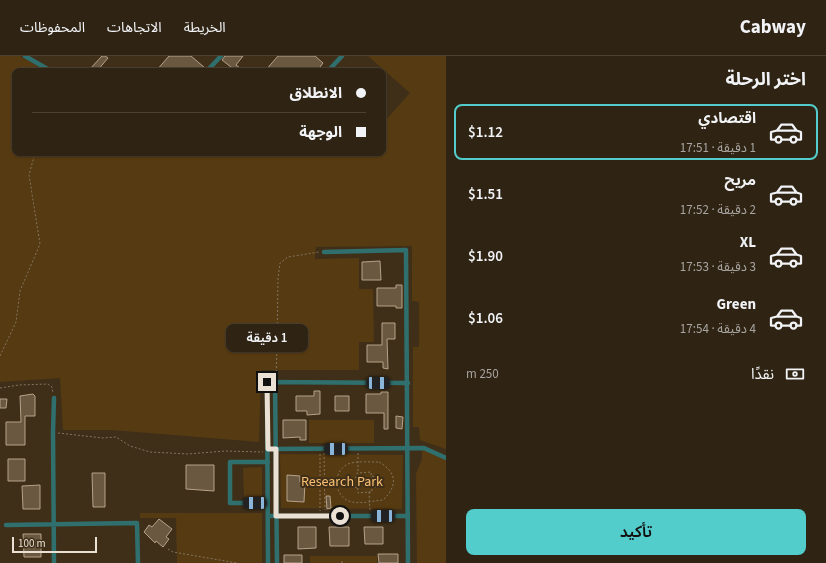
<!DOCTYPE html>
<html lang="ar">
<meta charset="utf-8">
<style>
body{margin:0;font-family:"Source Sans 3","Noto Sans Arabic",sans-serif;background:#3b2f21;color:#f1f3f6;direction:rtl;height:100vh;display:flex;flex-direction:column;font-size:15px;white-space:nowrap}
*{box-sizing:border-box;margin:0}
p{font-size:13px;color:#a7a4a0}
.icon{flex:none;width:22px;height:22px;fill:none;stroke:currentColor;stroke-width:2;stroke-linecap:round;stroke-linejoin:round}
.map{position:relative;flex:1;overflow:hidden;direction:ltr}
.details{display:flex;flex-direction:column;background:#2f2313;width:380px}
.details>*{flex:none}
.guide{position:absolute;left:12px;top:12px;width:374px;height:88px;border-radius:8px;box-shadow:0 1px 3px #0004,0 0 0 1px #4a4033;direction:rtl;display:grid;align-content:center;height:88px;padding:0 20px;background:#2f2313}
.scale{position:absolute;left:12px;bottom:10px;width:85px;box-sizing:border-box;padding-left:4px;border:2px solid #eae0d3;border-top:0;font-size:11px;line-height:14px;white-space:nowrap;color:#eae0d3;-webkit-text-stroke:3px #3f2f19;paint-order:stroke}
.end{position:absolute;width:18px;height:18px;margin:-9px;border:5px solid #eae0d3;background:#111;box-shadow:0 0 0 2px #111}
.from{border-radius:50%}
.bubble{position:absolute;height:28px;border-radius:8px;background:#2f2313;box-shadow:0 1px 3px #0004,0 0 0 1px #4a4033;font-size:13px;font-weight:600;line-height:28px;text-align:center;direction:rtl}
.car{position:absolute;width:12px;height:24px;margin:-12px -6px;border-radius:5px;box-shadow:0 0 3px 1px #0007;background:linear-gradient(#222 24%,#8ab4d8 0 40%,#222 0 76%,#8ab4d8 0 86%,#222 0)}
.guide b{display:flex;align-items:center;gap:14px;height:38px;font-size:15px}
.guide b+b{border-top:1px solid #4a4033}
.guide i{width:10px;height:10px;background:#f1f3f6}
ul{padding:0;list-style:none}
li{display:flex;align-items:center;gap:12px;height:56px;margin:0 8px 6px;padding:0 12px;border:2px solid transparent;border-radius:8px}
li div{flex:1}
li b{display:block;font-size:15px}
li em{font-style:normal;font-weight:600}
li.selected{border-color:#53cdcb}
li>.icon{width:36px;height:36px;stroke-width:1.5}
h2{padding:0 20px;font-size:18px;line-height:48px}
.pay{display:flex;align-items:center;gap:10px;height:44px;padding:0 20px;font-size:15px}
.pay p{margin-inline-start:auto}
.button{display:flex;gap:8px;margin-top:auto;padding:8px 20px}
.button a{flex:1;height:46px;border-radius:8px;background:#53cdcb;color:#111;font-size:16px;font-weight:600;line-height:46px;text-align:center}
header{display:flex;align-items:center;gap:24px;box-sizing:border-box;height:56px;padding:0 20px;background:#2f2313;border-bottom:1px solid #4a4033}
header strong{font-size:19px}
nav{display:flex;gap:22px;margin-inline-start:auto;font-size:14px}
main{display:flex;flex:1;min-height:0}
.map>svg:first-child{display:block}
.green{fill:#563a11}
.building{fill:#6a5841;stroke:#b6a289}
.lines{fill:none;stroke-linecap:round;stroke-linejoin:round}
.path{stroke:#827562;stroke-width:1;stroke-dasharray:2 2;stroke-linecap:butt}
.minor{stroke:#2f706f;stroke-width:4.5}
.route{stroke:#eae0d3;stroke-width:5}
.labels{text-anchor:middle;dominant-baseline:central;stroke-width:4;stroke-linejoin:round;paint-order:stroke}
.park-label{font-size:14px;fill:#fbc173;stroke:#3f2f19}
</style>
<header>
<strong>Cabway</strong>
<nav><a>الخريطة</a><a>الاتجاهات</a><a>المحفوظات</a></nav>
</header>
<main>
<section class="details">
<h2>اختر الرحلة</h2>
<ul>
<li class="selected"><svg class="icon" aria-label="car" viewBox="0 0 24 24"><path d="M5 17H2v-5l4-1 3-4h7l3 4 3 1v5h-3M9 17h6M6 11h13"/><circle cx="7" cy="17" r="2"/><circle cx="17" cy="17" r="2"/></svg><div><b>اقتصادي</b><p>1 دقيقة · 17:51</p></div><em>$1.12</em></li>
<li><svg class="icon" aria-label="car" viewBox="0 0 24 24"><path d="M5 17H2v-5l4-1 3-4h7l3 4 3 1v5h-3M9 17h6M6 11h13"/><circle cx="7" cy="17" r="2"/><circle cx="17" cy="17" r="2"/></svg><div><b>مريح</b><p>2 دقيقة · 17:52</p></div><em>$1.51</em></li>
<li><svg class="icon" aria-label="car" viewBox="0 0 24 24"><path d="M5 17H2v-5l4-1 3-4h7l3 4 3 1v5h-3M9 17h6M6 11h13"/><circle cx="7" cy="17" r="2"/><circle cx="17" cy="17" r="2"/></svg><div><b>XL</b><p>3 دقيقة · 17:53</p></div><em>$1.90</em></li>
<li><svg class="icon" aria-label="car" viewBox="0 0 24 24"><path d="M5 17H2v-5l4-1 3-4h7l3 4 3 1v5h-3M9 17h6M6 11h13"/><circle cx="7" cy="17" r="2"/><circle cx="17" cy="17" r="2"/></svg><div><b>Green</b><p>4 دقيقة · 17:54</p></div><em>$1.06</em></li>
</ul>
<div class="pay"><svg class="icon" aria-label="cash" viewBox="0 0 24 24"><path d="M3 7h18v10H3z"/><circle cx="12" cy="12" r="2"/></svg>نقدًا<p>250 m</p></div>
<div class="button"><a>تأكيد</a></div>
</section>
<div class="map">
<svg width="446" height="507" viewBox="0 0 446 507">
<rect width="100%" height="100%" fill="#3f2f19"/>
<path class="green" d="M0,0H20L46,15H15V97H383V67L410,37L368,0H446V393L420,384L419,371H413V291H419V246L412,245V190L316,191L315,203L359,202V233H373L374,286H359V314H261L259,386L112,374H63L60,322L0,326Z
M309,364H374V387H309Z
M422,392L446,404V507H417L416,418L422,403Z
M280,398L403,399L402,453L281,452Z
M262,411V440L244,441L243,412Z
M140,457H262V507H177L176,462H140Z
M310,500H377V507H310Z"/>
<path class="building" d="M102,0H105L108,2L97,15H88Z
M169,0H191L205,12L203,15H156Z
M225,0H243L236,9L244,15H236L222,4Z
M278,0H315L323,7L317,15H265Z
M380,205L381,224H362V206Z
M396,229H402V252H396V250H377V232H396Z
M382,267H395V283H387L388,313L383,312V306H367V289H382Z
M314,335H320V358L307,359V355H296V340H314Z
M381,336H388V373H384V357H366V338H381Z
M33,338L35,340V360H25V389H6V366H21L20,340Z
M335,340H349V355H335Z
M0,343H7L6,352H0Z
M396,360L403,361L402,373L396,372Z
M283,364H306V384H300V381L283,382Z
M8,403H25V425H8Z
M186,409H214V435L186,433Z
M92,417H105V451H93Z
M287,419L300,420V426H305L304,446L287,445Z
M40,429V453H23L22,430Z
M326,440H330L331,452L327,453Z
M159,463L172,473L166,481L169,483L163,491L156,485L155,487L144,476L149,469L152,471Z
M298,471H316V492L298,493Z
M329,471H349V490H330Z
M364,471H383V488H365Z
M23,478H41V501H24Z
M378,498H398V507H379Z
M284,499H302V507H284Z"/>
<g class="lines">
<path class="path" d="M0,300L16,266L20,235L40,188L29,119L35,97
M276,320L277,294L278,222L280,207L288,201L319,196
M0,332L19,329L48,328L52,331L53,337
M58,377L103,382L116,381L130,390L150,396L188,398L225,395L263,396
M324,397L325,454
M358,397V416
M320,398V455
M379,406C397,416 398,430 383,444C373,445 361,448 352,446C334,442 331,416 348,408C354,405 371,406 379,406Z
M372,420L376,421L379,426L376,431H372
M325,424H336
M325,430H336
M357,432L352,430L351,427L353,422L357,421
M369,436H372L371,416L357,417L358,437L369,436L370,455
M168,493L173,496L237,507
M342,507V503"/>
<path class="minor" d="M25,0L51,15
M207,15L221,0
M328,15L342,0
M324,196L406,194L408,507
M275,326L277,507
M268,393L424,392L446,402
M267,447H230V406H268
M268,460H408
M6,469L137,467L138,507
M54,507L53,376L54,342
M268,507L267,326L408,327"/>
</g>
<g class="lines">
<path class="route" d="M267,326L268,393H276V460H340"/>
</g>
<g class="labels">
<g class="park-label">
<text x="342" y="426">Research Park</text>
</g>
</g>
</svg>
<div class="scale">100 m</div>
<i class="end from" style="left:340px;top:460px"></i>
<i class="end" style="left:267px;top:326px"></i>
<div class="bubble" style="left:226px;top:268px;width:82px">1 دقيقة</div>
<i class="car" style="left:378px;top:327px;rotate:90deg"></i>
<i class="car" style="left:336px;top:393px;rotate:270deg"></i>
<i class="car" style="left:255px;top:447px;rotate:270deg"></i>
<i class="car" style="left:383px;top:460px;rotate:270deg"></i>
<div class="guide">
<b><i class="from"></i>الانطلاق</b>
<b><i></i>الوجهة</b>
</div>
</div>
</main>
